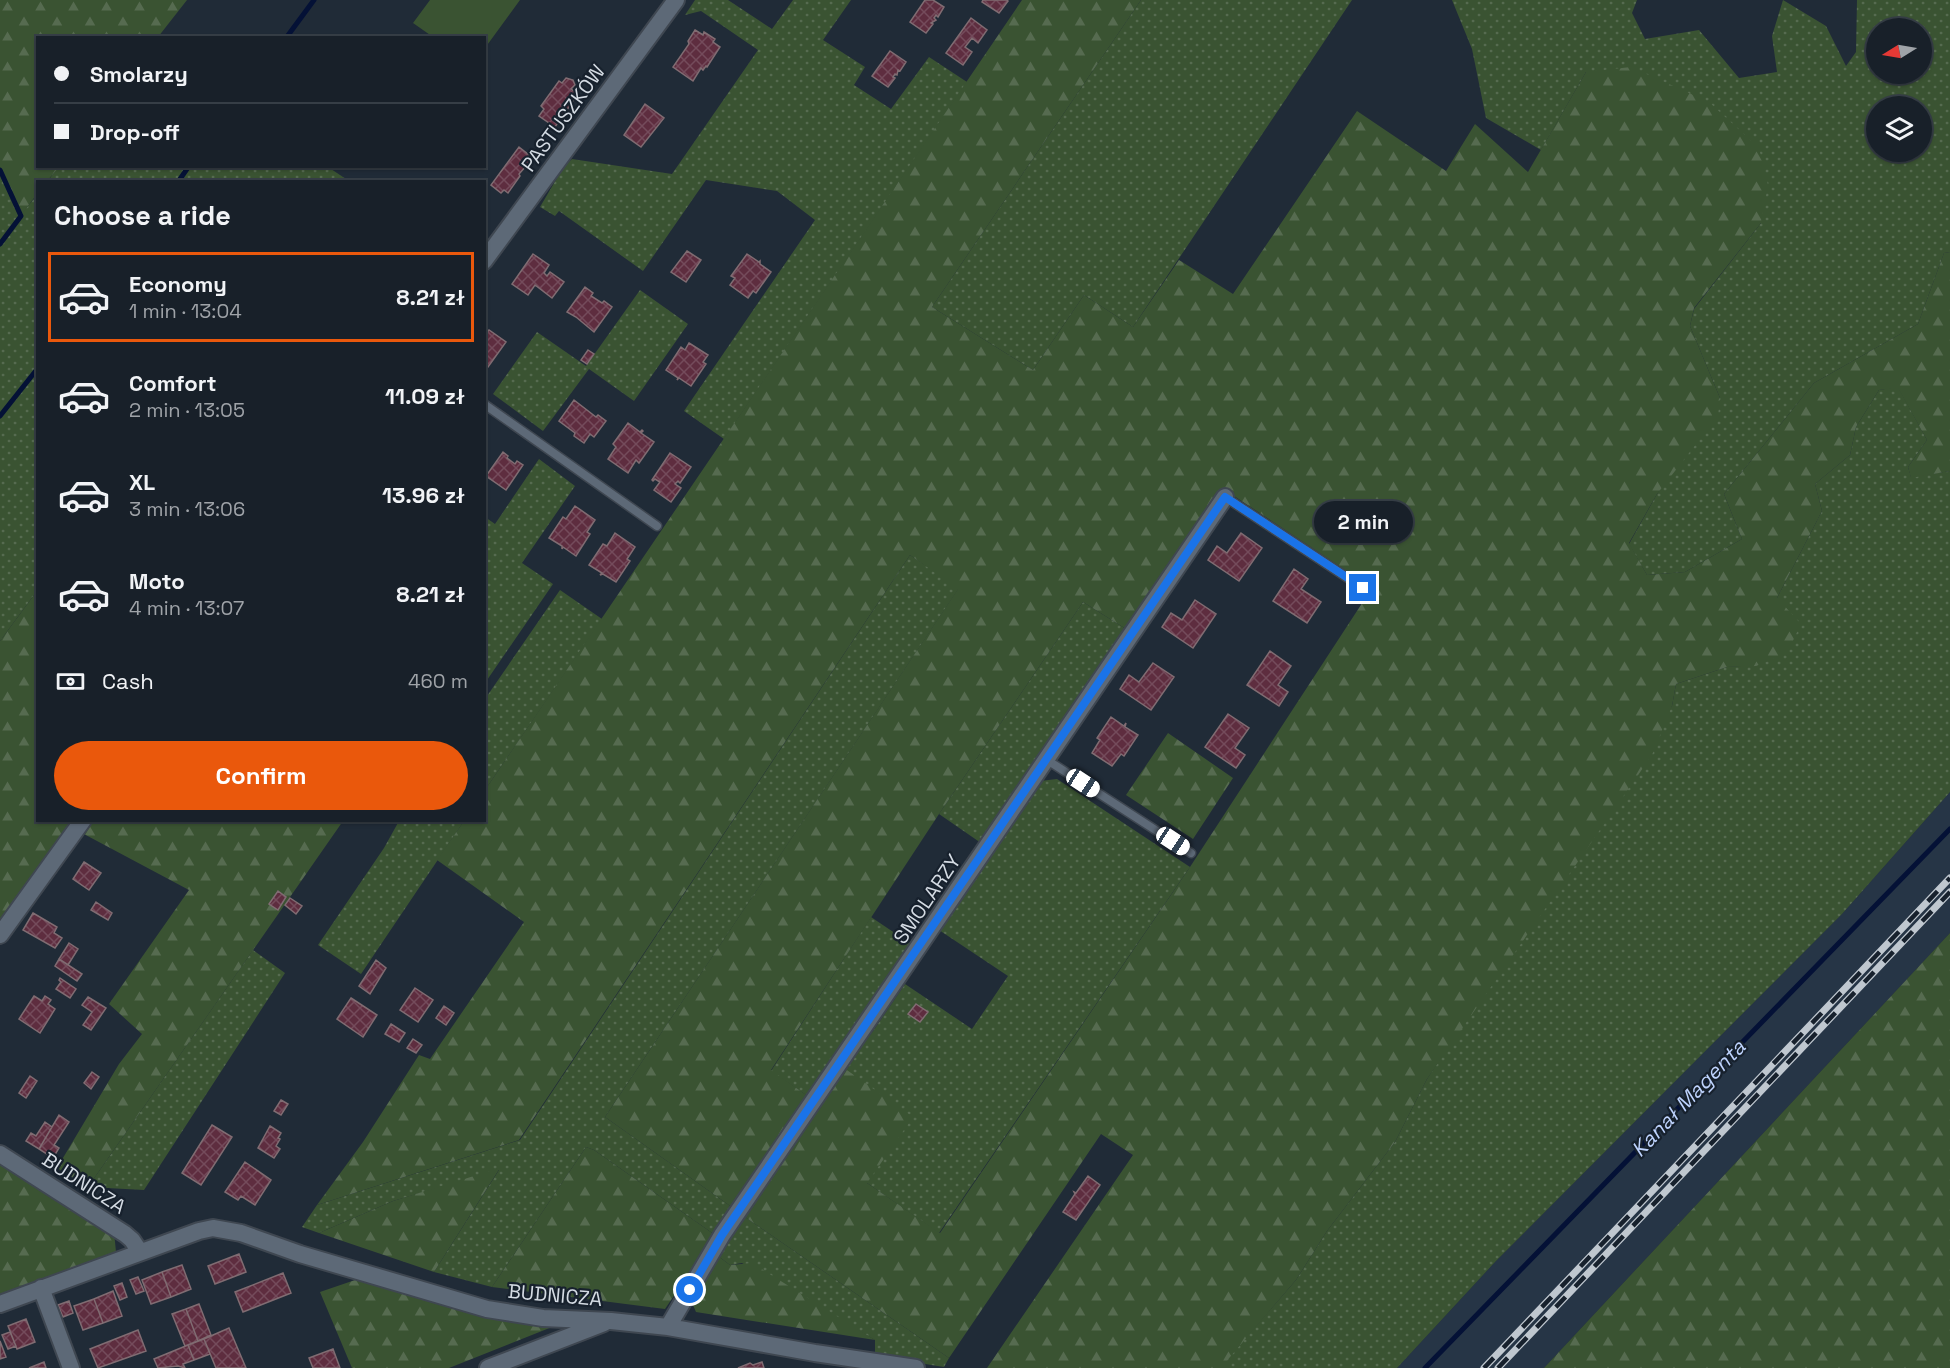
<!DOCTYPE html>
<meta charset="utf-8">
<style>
body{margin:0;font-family:"Space Grotesk",sans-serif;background:#252d35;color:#f1f3f6;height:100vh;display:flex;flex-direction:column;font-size:22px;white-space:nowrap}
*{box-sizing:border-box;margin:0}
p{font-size:20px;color:#9fa3a8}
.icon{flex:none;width:33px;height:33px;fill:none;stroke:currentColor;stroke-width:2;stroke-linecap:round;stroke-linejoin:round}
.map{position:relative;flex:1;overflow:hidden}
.panel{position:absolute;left:36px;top:180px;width:450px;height:642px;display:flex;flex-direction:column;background:#182029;border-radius:0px;box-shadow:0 2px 4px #0004,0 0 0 2px #363e46}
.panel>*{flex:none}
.guide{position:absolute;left:36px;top:36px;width:450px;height:132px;border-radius:0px;box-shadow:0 2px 4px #0004,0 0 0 2px #363e46;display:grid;align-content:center;height:132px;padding:0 18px;background:#182029}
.needle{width:39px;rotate:259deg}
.controls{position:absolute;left:1866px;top:18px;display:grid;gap:12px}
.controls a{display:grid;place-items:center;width:66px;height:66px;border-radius:50%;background:#182029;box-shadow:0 2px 4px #0004,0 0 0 2px #363e46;font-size:30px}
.end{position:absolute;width:27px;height:27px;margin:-14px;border:8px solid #1a73e8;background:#fff;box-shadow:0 0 0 3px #fff}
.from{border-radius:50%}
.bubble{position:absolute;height:42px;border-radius:21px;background:#182029;box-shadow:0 2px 4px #0004,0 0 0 2px #363e46;font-size:20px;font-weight:700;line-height:42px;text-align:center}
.car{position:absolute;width:18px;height:36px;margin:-18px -9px;border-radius:8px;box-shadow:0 0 4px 2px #0007;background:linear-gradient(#fff 24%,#345 0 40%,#fff 0 76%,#345 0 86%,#fff 0)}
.guide b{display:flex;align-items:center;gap:21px;height:57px;font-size:22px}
.guide b+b{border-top:2px solid #363e46}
.guide i{width:15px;height:15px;background:#f1f3f6}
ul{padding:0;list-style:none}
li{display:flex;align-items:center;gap:18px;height:90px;margin:0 12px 9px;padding:0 6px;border:3px solid transparent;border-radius:0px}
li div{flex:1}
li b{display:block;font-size:22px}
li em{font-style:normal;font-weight:700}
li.on{border-color:#ea580c}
li>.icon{width:54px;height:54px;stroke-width:1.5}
h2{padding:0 18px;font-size:27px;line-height:72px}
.pay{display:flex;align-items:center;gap:15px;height:66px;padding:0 18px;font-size:22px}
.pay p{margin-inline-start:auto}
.action{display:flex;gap:12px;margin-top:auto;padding:12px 18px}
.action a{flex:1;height:69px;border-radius:36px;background:#ea580c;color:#fff;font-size:24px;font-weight:700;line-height:69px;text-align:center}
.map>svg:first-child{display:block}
.built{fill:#263546}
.green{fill:url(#green-dots);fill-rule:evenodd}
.forest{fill:url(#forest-firs)}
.pitch{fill:#3a5332}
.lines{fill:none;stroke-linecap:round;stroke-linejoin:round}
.stream{stroke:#041136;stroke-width:5}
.building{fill:url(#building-cross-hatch);stroke:#806c72;stroke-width:1.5}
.lane-casing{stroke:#3f4751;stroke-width:11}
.street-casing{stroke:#3f4751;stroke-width:20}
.lane{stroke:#5d6977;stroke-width:8}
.street{stroke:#5d6977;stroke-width:16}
.rail-casing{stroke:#bfc7cf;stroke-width:7}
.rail{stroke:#17212d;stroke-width:4.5;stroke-dasharray:14;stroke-linecap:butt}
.route{stroke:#1a73e8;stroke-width:8}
.labels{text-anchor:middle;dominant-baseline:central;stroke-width:4.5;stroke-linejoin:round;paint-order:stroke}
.street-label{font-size:20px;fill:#d4dbe3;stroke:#17212d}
.water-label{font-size:21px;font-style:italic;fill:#bed3fd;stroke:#17212d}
</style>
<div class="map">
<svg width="1950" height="1368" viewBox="0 0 1950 1368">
<defs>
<pattern id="green-dots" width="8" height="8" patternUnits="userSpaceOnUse" patternTransform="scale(1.5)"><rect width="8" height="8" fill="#3a5332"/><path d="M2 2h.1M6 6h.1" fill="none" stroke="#566b50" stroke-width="1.8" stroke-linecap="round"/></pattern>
<pattern id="forest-firs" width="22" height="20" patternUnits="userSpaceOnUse" patternTransform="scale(1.5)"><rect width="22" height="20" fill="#3a5332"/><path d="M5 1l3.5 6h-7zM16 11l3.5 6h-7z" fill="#566b50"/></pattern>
<pattern id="building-cross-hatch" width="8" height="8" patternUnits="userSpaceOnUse" patternTransform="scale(1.5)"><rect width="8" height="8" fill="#5e2d3f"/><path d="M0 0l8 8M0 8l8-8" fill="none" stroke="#744b5b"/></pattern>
</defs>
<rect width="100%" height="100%" fill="#202b37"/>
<path class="built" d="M1950,792V933L1544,1368H1397L1496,1261L1842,914Z"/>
<path class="green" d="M695,0H728L772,29L793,0H851L823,40L865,67L854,85L891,109L929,57L967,82L724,439L684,411L815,220L777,191L706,180L643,271L559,211L555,216L540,207L564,166L572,159L672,174L758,50L701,11L685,15Z
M1141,0H1352L1133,327L1084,295L1033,370L932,307Z
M1452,0H1637L1632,13L1645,39L1699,30L1739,78L1777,72L1772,36L1783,0L1826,26L1846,66L1856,52L1857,0H1950V252L1944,253L1918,324L1814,383L1724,494L1742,539L1685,572L1647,575L1629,544L1657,494L1720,398L1690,326L1694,309L1761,223L1586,72L1541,150L1486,118L1472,49ZM1876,28H1922V74H1876ZM1876,106H1922V152H1876Z
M59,166L328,167L349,181L47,182Z
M0,169L22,213L38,194L37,591L0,641Z
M640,290L688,324L634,401L589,369L543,431L493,394L537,332L586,366Z
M1898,387L1927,440L1908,467L1911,477L1950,471V792L1842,914L1496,1261L1397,1368H1224L1223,1364L1296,1280L1327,1231L1395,1142L1427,1079L1672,706L1676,684L1727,667L1756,665L1777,598L1822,511L1815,484L1850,455L1856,427L1879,390Z
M539,459L575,486L522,563L553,584L485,683V517L495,524Z
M910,555L959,588L605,1117L733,1208L715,1235L594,1150L586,1147L492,1287L434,1272L499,1170L393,1201L319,1233L302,1227L317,1205L520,1140Z
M560,590L602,619L485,790V699Z
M1083,602L1126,629L981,843L939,814Z
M1057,779L1190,867L939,1233L867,1183L844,1068L873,1031L905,984L972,1029L1008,976L939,930L1040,781Z
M399,821H464L361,974L318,945L384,848Z
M871,917L911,944L809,1097L771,1071Z
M253,950L285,973L144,1190L88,1187Z
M745,1217L949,1358L944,1367L875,1356V1340L742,1263L730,1265L718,1256Z"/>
<path class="forest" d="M0,0H187L158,37L38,38V166L59,167L47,181L38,182L37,194L22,214L0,169Z
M1022,0H1141L932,307L1033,370L1084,295L1133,327L1179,260L1233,294L1357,111L1446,171L1475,124L1528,172L1586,72L1631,67L1709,102L1759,148L1768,185L1761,223L1694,308L1690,326L1720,398L1718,416L1657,494L1629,543L1647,575L1685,572L1742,539L1724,494L1814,383L1918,324L1944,253L1950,252V471L1911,478L1908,467L1927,440L1898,388L1879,390L1856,427L1850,455L1815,484L1822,511L1777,598L1801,624L1787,653L1756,666L1727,667L1676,684L1672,706L1652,755L1427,1079L1395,1142L1327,1231L1296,1280L1224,1364V1368H987L1133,1155L1101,1134L949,1358L745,1217L844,1068L913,1117L867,1183L940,1233L1190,867L1372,588L1222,488L1126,629L1083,602L939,814L771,1070L809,1097L733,1208L605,1117L958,589L910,555L519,1140L317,1205L363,1142L419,1055L430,1059L524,922L437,860L464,821L484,820L485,790Z
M37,591L38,820L71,821L0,921V641Z
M1168,733L1233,778L1193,839L1126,795Z
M91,821H343L88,1187L57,1168L119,1064L142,1034L109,1004L189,890L82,833Z
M1950,933V1368H1544Z
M586,1147L594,1150L715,1235L665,1309L492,1287Z
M0,1164L114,1232L116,1252L0,1295Z
M500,1168L434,1272L319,1233L393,1201Z
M718,1256L730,1265L752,1263L875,1340L696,1312L690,1298Z
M358,1279L475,1314L552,1327L449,1368H352L320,1292Z"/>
<path class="pitch" d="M430,0H520L485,48L484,38L433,37L413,23Z"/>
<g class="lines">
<path class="stream" d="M286,38L314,0
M0,170L21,216L0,244
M178,182L189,166
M0,416L38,368
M1425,1368L1950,829"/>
</g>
<path class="building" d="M925,0H933L944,7L938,17L936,15L934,18L936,20L931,23L933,24L926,33L910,22Z
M983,0H1007L1008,1L999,13L982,2Z
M971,18L987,30L978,43L972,38L965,47L972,52L963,65L946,53Z
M695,30L703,35L704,32L715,39L713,42L720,47L707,67L706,66L703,70L701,68L693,81L673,67L689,44L688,41Z
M890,51L906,62L900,71L898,70L897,75L895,74L893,77L895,78L888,87L872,76Z
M566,78L573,80L575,85L571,89L578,94L555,127L539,116L544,109L541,106L559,81L562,83Z
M645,104L664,118L641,147L624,135Z
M519,147L533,158L519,174L520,176L508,193L504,190L501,193L491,185Z
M687,251L701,260L686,282L671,272Z
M533,254L549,265L544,273L547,276L550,272L564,282L552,298L535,285L528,295L512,284Z
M747,254L759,262L760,261V264L771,272L756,293L753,291L748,298L730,285L735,278L731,276Z
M585,287L593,293L591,296L602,303L604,301L612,307L594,332L576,317L567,312Z
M484,330L487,332L489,330L506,342L488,367L484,364Z
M689,343L708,355L703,362L706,364L691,386L679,378L677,380L678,378L666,370L681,347L685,350Z
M588,350L594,354L587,364L581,360Z
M574,400L596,417L598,415L606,421L594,437L590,434L584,443L574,436L575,433L559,421Z
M628,423L640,432L642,430L643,431L641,433L654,442L639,463L636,460L628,473L608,459L616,447L613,444Z
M503,452L508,456L507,458L515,464L517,461L523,465L506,490L486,476Z
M670,453L691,467L680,483L678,481L675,484L681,488L671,502L654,490L660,482L655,479L653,481L652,480Z
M575,506L595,520L587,532L590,534L576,556L563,547L562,549V546L549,538L563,517L566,519Z
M615,533L635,547L627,559L630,561L616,582L603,574L600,575L602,573L589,565L603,544L607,546Z
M1241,533L1262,548L1239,581L1208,560L1217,546L1227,553Z
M1294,569L1308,579L1301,589L1321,602L1307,623L1273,601Z
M1195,600L1216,614L1193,648L1162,627L1171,613L1182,620Z
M1270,651L1291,666L1278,685L1288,692L1279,706L1247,685Z
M1153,663L1174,677L1151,710L1120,689L1129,675L1139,682Z
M1228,714L1249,728L1235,748L1245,755L1236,768L1205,747Z
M1111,717L1124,726L1126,723L1125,727L1138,735L1124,756L1121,754L1112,766L1092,753L1100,740L1097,738Z
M84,862L101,873L89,890L73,879Z
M278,891L286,897L278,910L269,904Z
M290,898L302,906L296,914L285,905Z
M96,902L112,913L108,920L91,910Z
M33,913L57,927L54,933L62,938L55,948L23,930Z
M69,943L78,949L68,965L59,959Z
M59,959L82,974L77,981L55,966Z
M376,960L386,968L370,994L359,986Z
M60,978L76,989L70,998L56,989L61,982L59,980Z
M415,988L433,1000L418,1022L400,1010Z
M34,996L42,1001L45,996L51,1000L48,1004L55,1009L40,1033L19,1019Z
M88,997L106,1008L91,1030L83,1025L92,1012L82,1005Z
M351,998L377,1015L363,1037L337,1019Z
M916,1004L928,1012L920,1022L908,1014Z
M444,1006L454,1013L446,1025L436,1018Z
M391,1024L405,1033L399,1042L385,1034Z
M413,1039L422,1045L416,1053L407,1048Z
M92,1072L99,1077L91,1089L84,1083Z
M30,1076L37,1081L26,1098L19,1093Z
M281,1100L288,1104L281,1115L274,1111Z
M59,1115L69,1122L54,1145L59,1148L53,1158L39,1149Z
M45,1122L52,1127L39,1149L26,1141L31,1133L36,1136Z
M212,1125L232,1137L201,1185L182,1173Z
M270,1126L281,1133L278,1138L280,1139L276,1146L280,1149L274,1158L258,1148Z
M245,1162L271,1180L255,1205L241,1196L238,1200L225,1192Z
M1088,1176L1100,1185L1076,1220L1063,1212L1075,1194L1074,1192L1076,1193Z
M239,1254L246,1272L215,1284L208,1266Z
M182,1265L191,1289L171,1297L162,1272Z
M162,1272L171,1297L151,1304L142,1280Z
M283,1273L291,1293L243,1312L235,1292Z
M138,1277L144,1291L136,1294L130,1280Z
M122,1283L127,1297L120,1300L114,1286Z
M113,1291L122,1316L103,1323L94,1299Z
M94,1299L103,1323L83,1330L74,1306Z
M69,1301L73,1313L63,1317L58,1305Z
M199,1304L211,1335L198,1341L186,1309Z
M186,1309L198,1341L185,1346L172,1314Z
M26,1319L35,1342L17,1349L8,1326Z
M229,1328L246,1368H216L204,1339Z
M138,1330L146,1351L98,1368L90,1349Z
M10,1332L16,1346L8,1349L2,1335Z
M204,1339L210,1354L194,1360L188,1345Z
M0,1341L6,1357L0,1359Z
M188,1345L194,1360L183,1364L185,1368L178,1366L158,1368L154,1359Z
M333,1349L340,1368H313L309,1358Z
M44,1362L46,1368H29Z
M762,1362L764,1368H738L750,1363L753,1365Z"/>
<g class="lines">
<defs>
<path id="lane" d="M484,404L657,526
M1225,497L1363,588
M1047,760L1191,853"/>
<path id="street" d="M484,261L676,0
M0,935L83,820
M0,1154L125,1234L132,1240L140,1252
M41,1288L71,1368
M0,1304L199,1231L213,1228L241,1233L300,1254L487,1309L543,1318L611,1321L668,1327L815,1353L916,1368
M668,1327L722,1235L1225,497
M488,1368L604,1323"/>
</defs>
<use href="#lane" class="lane-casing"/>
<use href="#street" class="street-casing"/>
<use href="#lane" class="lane"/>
<use href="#street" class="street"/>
<defs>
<path id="rail" d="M1484,1368L1950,878
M1498,1368L1950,892"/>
</defs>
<use href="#rail" class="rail-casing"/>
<use href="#rail" class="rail"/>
</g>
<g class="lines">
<path class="route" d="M690,1290L722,1235L1225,497L1363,588"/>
</g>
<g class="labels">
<g class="street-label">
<text transform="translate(563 118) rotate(-54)">PASTUSZKÓW</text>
<text transform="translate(927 899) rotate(-56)">SMOLARZY</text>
<text transform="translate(84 1183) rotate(33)">BUDNICZA</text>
<text transform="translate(555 1295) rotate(5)">BUDNICZA</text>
</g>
<g class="water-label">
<text transform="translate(1688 1098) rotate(-46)">Kanał Magenta</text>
</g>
</g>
</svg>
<div class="controls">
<a><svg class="needle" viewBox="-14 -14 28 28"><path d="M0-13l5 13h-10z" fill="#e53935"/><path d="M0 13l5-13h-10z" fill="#9fa3a8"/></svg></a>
<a><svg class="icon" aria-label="layers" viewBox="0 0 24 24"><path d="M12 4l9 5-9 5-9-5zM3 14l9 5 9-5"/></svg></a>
</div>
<i class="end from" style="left:690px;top:1290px"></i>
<i class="end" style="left:1363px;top:588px"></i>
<div class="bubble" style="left:1314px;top:501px;width:99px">2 min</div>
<i class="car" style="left:1083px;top:783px;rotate:123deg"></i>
<i class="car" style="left:1173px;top:841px;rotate:123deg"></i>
<div class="guide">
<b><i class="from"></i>Smolarzy</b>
<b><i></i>Drop-off</b>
</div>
<section class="panel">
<h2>Choose a ride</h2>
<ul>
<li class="on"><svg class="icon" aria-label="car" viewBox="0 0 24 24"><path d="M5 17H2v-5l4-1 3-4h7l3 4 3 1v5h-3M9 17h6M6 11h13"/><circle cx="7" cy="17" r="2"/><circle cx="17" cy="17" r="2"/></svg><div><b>Economy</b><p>1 min · 13:04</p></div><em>8.21 zł</em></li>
<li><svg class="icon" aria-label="car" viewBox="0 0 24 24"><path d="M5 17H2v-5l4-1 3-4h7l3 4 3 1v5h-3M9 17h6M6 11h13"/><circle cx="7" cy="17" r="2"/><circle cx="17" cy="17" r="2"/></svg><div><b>Comfort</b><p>2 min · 13:05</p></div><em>11.09 zł</em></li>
<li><svg class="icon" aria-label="car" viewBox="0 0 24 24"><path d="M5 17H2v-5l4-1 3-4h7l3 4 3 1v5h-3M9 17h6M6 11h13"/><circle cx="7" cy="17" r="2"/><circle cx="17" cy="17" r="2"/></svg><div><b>XL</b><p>3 min · 13:06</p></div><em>13.96 zł</em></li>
<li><svg class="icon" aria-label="car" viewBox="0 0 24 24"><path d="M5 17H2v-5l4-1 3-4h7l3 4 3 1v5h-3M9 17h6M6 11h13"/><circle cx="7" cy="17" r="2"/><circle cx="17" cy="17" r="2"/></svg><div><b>Moto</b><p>4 min · 13:07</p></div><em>8.21 zł</em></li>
</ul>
<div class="pay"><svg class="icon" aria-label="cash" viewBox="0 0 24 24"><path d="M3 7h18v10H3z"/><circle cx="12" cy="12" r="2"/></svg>Cash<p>460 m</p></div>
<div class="action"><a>Confirm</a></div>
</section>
</div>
